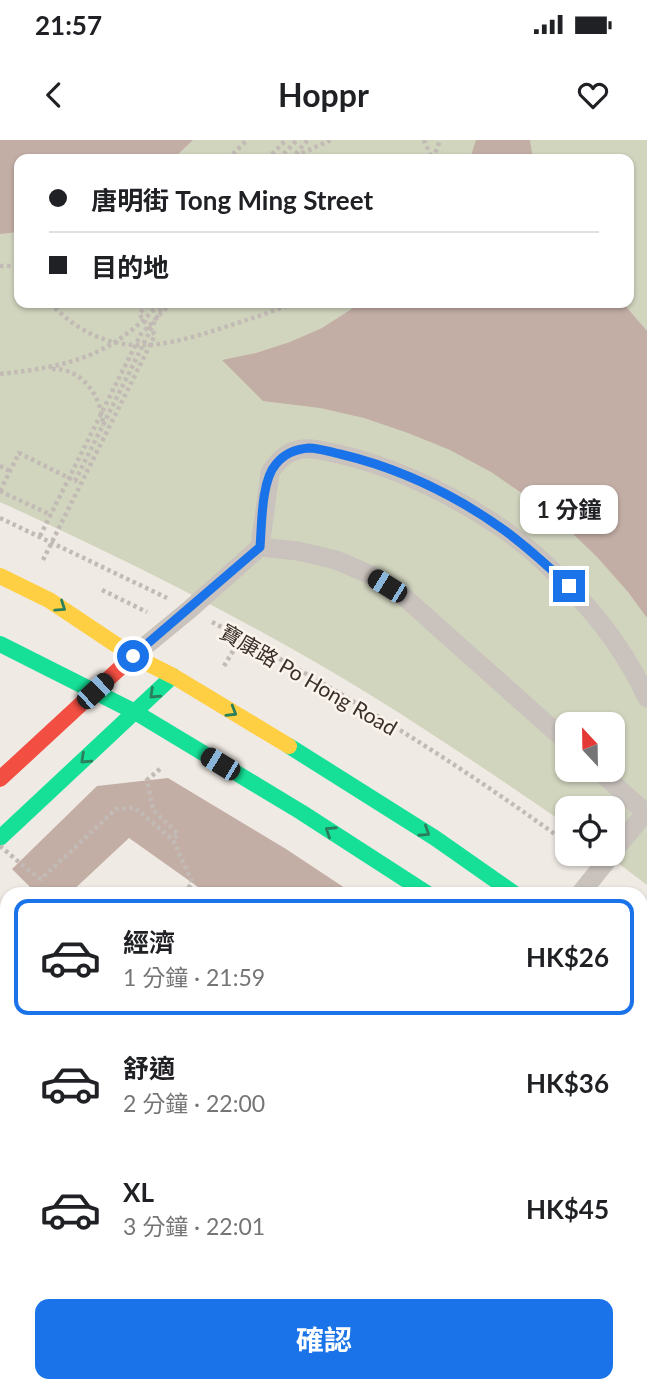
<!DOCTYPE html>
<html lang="zh-TW">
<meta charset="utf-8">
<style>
body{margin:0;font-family:Lato,"Noto Sans TC",sans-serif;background:#f2f2f2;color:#202124;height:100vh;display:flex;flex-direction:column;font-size:26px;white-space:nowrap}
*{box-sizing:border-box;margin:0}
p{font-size:23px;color:#757577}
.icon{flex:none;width:38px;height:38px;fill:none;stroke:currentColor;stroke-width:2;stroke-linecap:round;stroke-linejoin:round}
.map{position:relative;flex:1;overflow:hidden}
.sheet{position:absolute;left:0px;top:747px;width:648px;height:506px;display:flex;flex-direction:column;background:#fff;border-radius:21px 21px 0 0;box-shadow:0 2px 5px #0004}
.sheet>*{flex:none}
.guide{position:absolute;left:14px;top:14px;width:620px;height:154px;border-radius:14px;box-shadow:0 2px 5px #0004;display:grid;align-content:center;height:154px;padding:0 35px;background:#fff}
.needle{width:46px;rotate:338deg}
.fabs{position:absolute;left:555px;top:572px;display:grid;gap:14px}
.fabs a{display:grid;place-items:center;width:70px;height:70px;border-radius:14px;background:#fff;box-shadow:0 2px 5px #0004;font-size:35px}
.end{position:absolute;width:32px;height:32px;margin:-16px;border:9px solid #1a73e8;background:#fff;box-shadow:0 0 0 4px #fff}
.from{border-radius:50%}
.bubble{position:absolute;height:49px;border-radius:14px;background:#fff;box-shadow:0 2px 5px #0004;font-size:23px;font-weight:700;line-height:49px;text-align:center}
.car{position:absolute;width:21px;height:42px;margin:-21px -10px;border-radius:9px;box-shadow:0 0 5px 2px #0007;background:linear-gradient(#222 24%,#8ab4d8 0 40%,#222 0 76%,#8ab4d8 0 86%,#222 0)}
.guide b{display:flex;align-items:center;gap:24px;height:66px;font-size:26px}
.guide b+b{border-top:2px solid #e0e0e0}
.guide i{width:18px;height:18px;background:#202124}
ul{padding:12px 0 0;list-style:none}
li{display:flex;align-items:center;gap:21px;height:116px;margin:0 14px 10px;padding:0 21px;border:4px solid transparent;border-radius:14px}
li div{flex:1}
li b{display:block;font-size:26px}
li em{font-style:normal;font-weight:700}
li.selected{border-color:#1a73e8}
li>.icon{width:63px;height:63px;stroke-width:1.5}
.primary-button{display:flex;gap:14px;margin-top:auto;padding:14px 35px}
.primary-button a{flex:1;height:80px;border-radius:14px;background:#1a73e8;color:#fff;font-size:28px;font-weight:700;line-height:80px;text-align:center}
.status{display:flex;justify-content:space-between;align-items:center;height:49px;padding:0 35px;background:#fff;direction:ltr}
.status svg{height:19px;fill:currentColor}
header{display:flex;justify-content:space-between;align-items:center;height:91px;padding:0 35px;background:#fff;font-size:32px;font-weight:700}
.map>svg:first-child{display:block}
.green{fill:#d1d5be;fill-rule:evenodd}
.building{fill:#c3aea6}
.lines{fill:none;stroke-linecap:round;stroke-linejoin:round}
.path{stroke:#c2bab5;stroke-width:4.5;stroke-dasharray:3.5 3.5;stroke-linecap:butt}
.lane{stroke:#c9c2bd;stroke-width:19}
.fast{stroke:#16e098;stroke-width:16}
.slow{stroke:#ffcf43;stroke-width:16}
.jam{stroke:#f24e42;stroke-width:16}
.path-bridge{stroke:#c2bab5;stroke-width:4.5;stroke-dasharray:3.5 3.5;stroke-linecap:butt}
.oneway{stroke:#2a7f5c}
.route{stroke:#1a73e8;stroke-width:9}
.labels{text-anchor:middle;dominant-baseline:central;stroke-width:5;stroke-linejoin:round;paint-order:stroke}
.street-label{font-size:21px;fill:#3a2f2a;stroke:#fbf4ed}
</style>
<div class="status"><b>21:57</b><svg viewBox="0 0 49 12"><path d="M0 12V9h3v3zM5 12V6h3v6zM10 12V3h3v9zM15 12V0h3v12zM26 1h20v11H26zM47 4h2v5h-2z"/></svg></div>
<header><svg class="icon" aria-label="back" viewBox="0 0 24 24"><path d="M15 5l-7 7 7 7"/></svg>Hoppr<svg class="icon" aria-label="heart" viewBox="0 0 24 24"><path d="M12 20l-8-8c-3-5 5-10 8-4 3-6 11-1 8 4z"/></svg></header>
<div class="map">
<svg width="647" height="1252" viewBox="0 0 647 1252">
<rect width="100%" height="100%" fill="#f0eae4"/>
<path class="green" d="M0,0H647V745L606,714H612V668H567V685C503,641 438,597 372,556C253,483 127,420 0,362ZM19,19H628V163H19ZM567,584H612V630H567Z
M7,968V1043L0,1044V969Z"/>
<path class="building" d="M0,0H193L173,19H19V92L0,94Z
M476,0H530L533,19H470Z
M361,163H623L647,191V478L628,452L598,418L565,386L529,358L491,332L450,310L408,293L364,278L320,268L263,261L222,220L256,213L290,202L322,188Z
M168,638L286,709L354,754H208L129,698L69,754H37L12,729L97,646Z
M0,808L3,819L7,818V893L0,894Z
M640,961L647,967V1107L640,1102Z
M7,1112V1246H23L24,1252L0,1250V1113Z
M647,1188V1252H571L570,1246H640V1234L644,1233L640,1214V1189Z
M69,1246H93L94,1252H71Z
M104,1246H128L129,1252H105Z
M192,1246H296L297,1252H193Z
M450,1246H475V1249L451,1252Z"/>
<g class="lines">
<path class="path" d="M424,0L432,19
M228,19L247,0
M267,19L286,0
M279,19L297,0
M291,19L308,0
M433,19L440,0
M0,126H19
M50,163C104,219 155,210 222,188C246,180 270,173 293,163
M0,326L10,331
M0,351L51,375
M0,378L167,458
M40,396L141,194L171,163
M43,420L155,195L139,174L149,163
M102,450L147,472
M212,482C335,547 455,621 567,703
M224,526L241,498
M160,629L147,640L153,670L178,694L173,700
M27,729L41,739L116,669L135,668L173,700L192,742L185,754
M640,786L647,791
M0,948L7,947
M0,1077L7,1078
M153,1246L154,1252
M326,1246L327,1252
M581,1246L582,1252"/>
<path class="lane" d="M260,407L298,411L336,420L371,435L403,456L567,602
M133,516L189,470L260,407L270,333C277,321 288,311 302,309C315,307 327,312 339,314C398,328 453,355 503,389C526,405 548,425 567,445C599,477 628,517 647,558
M598,630L646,673
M612,713L647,671
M580,754L612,714
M640,1148L647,1153"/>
<path class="fast" d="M0,504L135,572L301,672L428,754
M289,606L435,698L515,754
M0,698L173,536
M640,846L647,851"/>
<path class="slow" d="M0,436L49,460L133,516L173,536L289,606
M640,902L647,907"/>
<path class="jam" d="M0,639L133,516"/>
<path class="path-bridge" d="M289,19L331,0
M52,229C83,228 102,257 103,286
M0,234C70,226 111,217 160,163
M0,351L19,313L75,341L164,163
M0,706L27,729"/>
</g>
<defs><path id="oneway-chevron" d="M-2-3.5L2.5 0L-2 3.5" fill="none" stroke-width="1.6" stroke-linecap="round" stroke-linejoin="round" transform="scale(1.75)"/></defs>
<g class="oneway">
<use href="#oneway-chevron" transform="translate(61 467) rotate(34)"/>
<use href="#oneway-chevron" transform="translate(154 554) rotate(137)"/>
<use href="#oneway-chevron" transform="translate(232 572) rotate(31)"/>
<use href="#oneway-chevron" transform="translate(85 619) rotate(137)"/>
<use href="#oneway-chevron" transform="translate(330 691) rotate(-147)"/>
<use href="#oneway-chevron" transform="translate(425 692) rotate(33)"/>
</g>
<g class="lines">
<path class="route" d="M133,516L260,407C262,384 261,341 276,324C284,314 296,309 309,308C319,308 330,312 340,314C399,328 455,355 504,390C527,407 548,426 569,446"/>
</g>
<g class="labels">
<g class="street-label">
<text transform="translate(309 539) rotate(30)">寶康路 Po Hong Road</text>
</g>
</g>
</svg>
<div class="fabs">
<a><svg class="needle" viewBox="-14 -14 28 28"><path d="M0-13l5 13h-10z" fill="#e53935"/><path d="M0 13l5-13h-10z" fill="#757577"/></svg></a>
<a><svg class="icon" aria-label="locate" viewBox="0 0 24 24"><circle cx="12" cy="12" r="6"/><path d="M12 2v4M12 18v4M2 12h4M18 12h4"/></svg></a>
</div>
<i class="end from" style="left:133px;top:516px"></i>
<i class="end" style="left:569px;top:446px"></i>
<div class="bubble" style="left:520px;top:345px;width:98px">1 分鐘</div>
<i class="car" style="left:387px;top:446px;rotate:302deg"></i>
<i class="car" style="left:95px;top:551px;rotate:47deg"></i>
<i class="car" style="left:220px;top:624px;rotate:301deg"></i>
<div class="guide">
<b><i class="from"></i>唐明街 Tong Ming Street</b>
<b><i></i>目的地</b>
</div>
<section class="sheet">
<ul>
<li class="selected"><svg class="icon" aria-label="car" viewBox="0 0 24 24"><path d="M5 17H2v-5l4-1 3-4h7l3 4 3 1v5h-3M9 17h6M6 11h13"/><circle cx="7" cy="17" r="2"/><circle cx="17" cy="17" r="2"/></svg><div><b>經濟</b><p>1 分鐘 · 21:59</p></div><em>HK$26</em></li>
<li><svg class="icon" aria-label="car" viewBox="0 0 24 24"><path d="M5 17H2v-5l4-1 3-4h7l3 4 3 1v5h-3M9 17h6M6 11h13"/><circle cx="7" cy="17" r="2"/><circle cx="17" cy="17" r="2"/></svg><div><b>舒適</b><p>2 分鐘 · 22:00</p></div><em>HK$36</em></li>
<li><svg class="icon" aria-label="car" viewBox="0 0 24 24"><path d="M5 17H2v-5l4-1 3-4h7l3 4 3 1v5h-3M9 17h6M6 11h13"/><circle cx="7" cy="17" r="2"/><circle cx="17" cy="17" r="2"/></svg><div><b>XL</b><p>3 分鐘 · 22:01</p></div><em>HK$45</em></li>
</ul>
<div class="primary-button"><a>確認</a></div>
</section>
</div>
